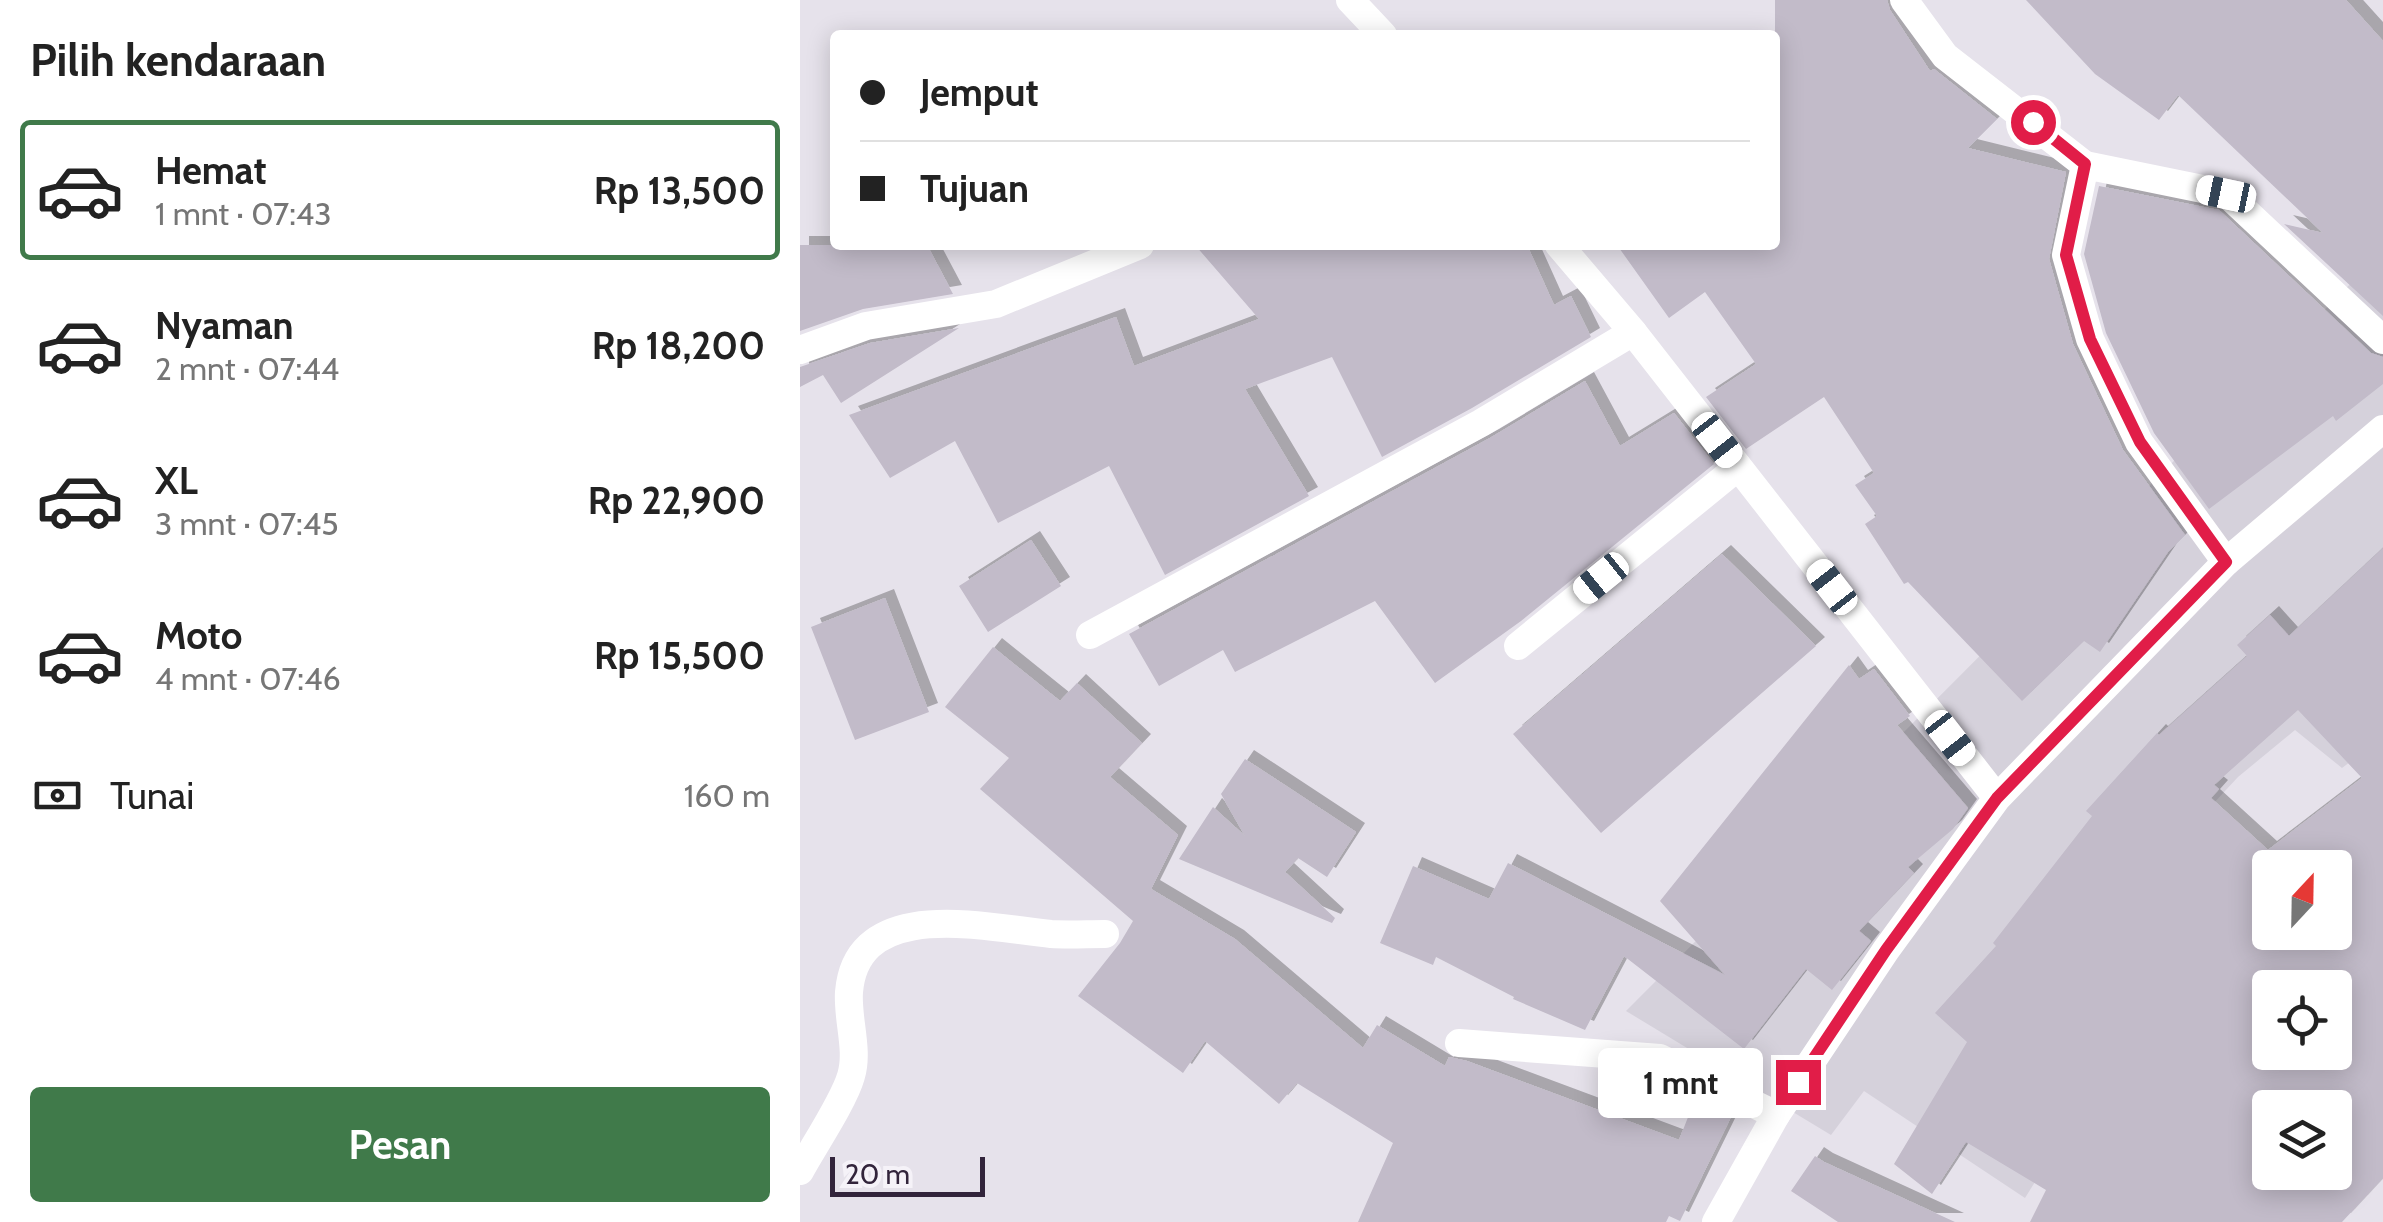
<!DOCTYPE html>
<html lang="id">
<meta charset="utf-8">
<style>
body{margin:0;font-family:Cabin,sans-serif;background:#f2f2f2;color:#222;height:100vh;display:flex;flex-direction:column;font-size:38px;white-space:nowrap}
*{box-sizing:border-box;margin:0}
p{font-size:32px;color:#767676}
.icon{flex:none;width:55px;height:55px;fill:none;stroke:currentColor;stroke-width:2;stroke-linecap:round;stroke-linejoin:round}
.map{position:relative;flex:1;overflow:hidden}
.details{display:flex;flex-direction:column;background:#fff;width:800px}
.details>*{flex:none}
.guide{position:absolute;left:30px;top:30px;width:950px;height:220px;border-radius:10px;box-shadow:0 5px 25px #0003;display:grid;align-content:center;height:220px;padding:0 30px;background:#fff}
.needle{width:65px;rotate:22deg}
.fabs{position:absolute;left:1452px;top:850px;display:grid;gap:20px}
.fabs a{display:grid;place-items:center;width:100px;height:100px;border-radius:10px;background:#fff;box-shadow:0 5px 25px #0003;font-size:50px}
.scale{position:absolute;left:30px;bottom:25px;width:155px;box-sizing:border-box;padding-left:10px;border:5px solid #32243b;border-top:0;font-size:28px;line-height:35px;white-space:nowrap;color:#32243b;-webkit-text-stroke:8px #f5f2f8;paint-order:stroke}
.end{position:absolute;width:45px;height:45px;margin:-22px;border:12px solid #e11d48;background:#fff;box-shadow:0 0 0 5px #fff}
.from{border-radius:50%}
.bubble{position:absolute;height:70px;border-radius:10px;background:#fff;box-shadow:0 5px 25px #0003;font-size:32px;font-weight:700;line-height:70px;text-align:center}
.car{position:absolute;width:30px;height:60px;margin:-30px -15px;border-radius:12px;box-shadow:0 0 8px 2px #0007;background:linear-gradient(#fff 24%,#345 0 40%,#fff 0 76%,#345 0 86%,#fff 0)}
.guide b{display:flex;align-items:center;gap:35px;height:95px;font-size:38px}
.guide b+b{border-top:2px solid #e0e0e0}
.guide i{width:25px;height:25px;background:#222}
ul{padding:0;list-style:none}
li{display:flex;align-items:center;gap:30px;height:140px;margin:0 20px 15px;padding:0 10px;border:5px solid transparent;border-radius:10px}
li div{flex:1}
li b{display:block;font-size:38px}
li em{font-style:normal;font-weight:700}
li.active{border-color:#407a4a}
li>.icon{width:90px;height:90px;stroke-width:1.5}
h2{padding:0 30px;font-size:45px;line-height:120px}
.pay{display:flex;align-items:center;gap:25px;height:110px;padding:0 30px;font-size:38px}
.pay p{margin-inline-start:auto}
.action{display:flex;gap:20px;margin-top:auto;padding:20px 30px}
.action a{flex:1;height:115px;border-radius:10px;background:#407a4a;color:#fff;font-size:40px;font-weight:700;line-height:115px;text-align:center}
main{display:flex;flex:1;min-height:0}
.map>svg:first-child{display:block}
.built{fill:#d5d1db}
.building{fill:#c2bbc9;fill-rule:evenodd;filter:url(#shadow)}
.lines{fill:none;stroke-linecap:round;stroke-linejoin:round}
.minor{stroke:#fff;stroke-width:28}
.tertiary{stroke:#fff;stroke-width:28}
.route{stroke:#e11d48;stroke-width:12}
</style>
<main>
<section class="details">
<h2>Pilih kendaraan</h2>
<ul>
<li class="active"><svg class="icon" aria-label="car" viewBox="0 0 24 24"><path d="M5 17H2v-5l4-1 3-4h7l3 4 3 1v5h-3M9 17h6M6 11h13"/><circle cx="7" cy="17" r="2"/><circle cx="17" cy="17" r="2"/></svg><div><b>Hemat</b><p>1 mnt · 07:43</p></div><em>Rp 13,500</em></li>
<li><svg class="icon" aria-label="car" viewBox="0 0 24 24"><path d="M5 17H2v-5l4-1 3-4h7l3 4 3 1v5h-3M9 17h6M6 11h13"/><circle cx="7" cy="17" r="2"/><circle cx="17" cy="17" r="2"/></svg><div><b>Nyaman</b><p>2 mnt · 07:44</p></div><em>Rp 18,200</em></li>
<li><svg class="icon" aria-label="car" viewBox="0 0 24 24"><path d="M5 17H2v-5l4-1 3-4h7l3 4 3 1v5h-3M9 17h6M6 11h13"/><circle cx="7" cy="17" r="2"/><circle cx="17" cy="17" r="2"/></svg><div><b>XL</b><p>3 mnt · 07:45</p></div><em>Rp 22,900</em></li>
<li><svg class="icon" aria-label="car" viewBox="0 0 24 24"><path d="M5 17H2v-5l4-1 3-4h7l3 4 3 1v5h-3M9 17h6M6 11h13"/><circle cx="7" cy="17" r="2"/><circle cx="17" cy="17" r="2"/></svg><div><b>Moto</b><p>4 mnt · 07:46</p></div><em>Rp 15,500</em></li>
</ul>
<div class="pay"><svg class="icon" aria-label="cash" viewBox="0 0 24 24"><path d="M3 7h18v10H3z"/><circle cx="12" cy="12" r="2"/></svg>Tunai<p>160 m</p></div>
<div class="action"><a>Pesan</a></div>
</section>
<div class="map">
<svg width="1583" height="1222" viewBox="0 0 1583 1222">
<defs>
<filter id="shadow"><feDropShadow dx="9" dy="-9" stdDeviation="0" flood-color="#0004"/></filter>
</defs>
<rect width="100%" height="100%" fill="#e6e2eb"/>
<path class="built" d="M1583,251V737L1542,768L1495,730L1438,777L1345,877L1281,1108L1225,1198L1064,1091L1031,1135L826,1011Z"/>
<path class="building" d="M975,0H1087L1090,10L1130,71L1134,69L1197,119L1168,148L1266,172L1249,259L1273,344L1323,450L1385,535L1368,552L1300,652L1284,641L1222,701L1108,582L1104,584L1065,524L1077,516L1055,485L1074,473L1024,397L946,449L906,397L956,364L905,292L869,318L817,245H975Z
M1226,0H1546L1583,41V316L1484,224L1523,233L1378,95L1359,120L1295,74Z
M1299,186L1419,210L1571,353L1583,357V384L1536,421L1533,416L1409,509L1354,433L1306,333L1284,254Z
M0,245H127L153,294L63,309L0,331Z
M395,245H727L754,305L771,296L791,337L672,408L582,457L532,357L445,389L509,496L365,575L309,466L198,523L155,441L90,478L49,415L316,317L334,366L459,319Z
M159,328L41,403L23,375L0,387V367L70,343Z
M785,381L820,446L874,413L914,464L721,621L635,683L575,601L435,672L423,650L359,686L329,634L690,438Z
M231,540L261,586L188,632L159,586Z
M1583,548V1178L1542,1222H1230L1246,1190L1166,1142L1132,1194L1094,1164L1167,1042L1135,1013L1196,946L1193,943L1292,816L1286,811L1357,733L1359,735L1447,656L1437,645L1470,615L1489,636ZM1498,710L1562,778L1468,850L1411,798L1419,789L1414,785ZM1470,868H1535V932H1470ZM1470,988H1535V1052H1470ZM1470,1108H1535V1172H1470Z
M922,554L1016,646L801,833L713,734Z
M85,598L129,712L55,740L11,627Z
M193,647L260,701L277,683L342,743L310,777L378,835L351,889L435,939L563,1048L577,1025L645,1066L649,1057L667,1061L879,1140L896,1097L932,1115L880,1221L869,1216L866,1222H558L593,1143L497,1083L479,1104L405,1041L383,1073L278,996L320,943L333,921L180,789L209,758L145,707Z
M1049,665L1059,679L1074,669L1110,716L1097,725L1168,808L1153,829L1108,867L1114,873L1059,931L1071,941L1032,990L1006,969L944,1049L824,956L785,1030L713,999L714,997L636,957L633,965L580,943L613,866L689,899L708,863L925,975L860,901Z
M445,759L556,832L527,877L498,858L485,872L535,918L532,923L379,859L413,807L445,836L421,794Z
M1015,1156L1024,1162L1155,1222H1038L991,1191Z"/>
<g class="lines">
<path class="minor" d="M1104,0L1145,56L1285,165
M0,350L66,326L196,304L340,245
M1426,562L1339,442L1290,339L1266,255L1285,165L1427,194L1583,340
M290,635L681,423L833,332
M718,646L938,467
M659,1043L860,1058L976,1115
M0,1171C13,1147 44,1101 51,1076C59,1050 47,1019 49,992C57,895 188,928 251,934C268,935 287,934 305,934"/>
<path class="tertiary" d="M550,0L583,35
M759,245L833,332L1197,798
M916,1222L976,1115L1086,950L1197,798L1426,562L1583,429"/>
</g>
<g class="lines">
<path class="route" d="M998,1082L1086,950L1197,798L1426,562L1340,442L1290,339L1266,255L1285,164L1233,122"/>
</g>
</svg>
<div class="fabs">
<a><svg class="needle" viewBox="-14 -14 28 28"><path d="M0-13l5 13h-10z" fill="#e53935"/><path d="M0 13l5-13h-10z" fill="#767676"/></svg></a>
<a><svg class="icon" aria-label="locate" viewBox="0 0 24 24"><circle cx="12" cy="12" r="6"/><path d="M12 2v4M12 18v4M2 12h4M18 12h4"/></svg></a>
<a><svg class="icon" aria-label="layers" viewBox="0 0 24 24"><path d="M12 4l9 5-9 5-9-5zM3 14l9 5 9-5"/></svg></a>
</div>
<div class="scale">20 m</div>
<i class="end from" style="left:1233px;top:122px"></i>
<i class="end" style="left:998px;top:1082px"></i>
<div class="bubble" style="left:798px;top:1048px;width:165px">1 mnt</div>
<i class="car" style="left:1426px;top:194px;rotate:282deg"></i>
<i class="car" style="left:917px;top:440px;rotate:142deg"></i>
<i class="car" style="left:801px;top:578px;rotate:231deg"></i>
<i class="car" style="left:1032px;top:587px;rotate:322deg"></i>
<i class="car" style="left:1150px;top:738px;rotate:142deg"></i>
<div class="guide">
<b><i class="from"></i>Jemput</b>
<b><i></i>Tujuan</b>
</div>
</div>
</main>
